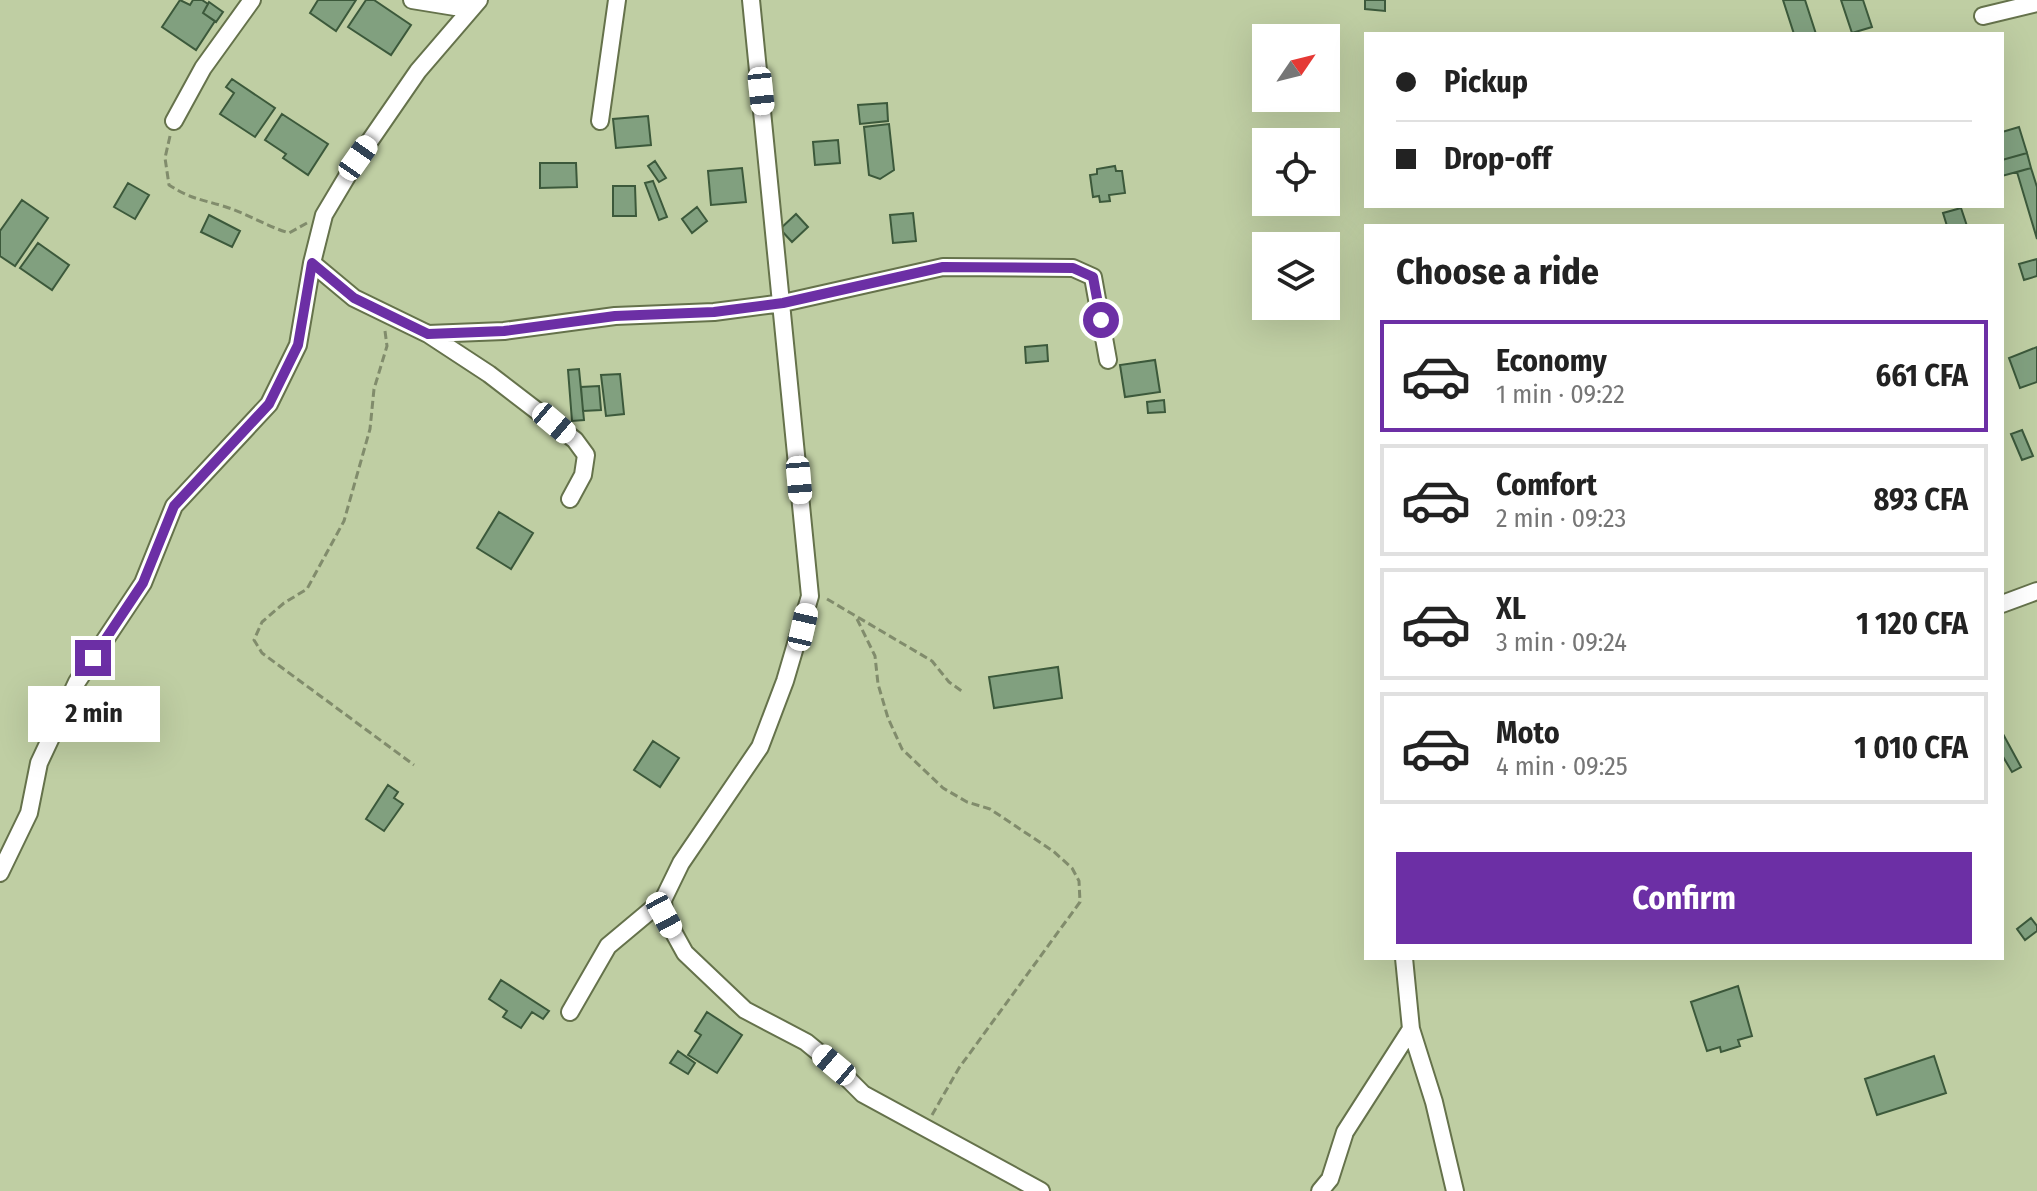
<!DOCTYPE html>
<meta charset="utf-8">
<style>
body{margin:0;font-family:"Fira Sans Condensed",sans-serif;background:#f6f6f6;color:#222;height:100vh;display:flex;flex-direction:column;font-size:30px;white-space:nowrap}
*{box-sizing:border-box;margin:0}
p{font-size:26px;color:#767676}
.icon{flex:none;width:44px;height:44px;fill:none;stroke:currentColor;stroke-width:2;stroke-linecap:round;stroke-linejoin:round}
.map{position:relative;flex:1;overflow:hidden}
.drawer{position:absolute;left:1364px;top:224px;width:640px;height:736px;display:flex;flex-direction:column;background:#fff;border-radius:0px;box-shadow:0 8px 32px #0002}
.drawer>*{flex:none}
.top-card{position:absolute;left:1364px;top:32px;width:640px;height:176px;border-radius:0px;box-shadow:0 8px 32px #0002;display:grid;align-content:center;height:176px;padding:0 32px;background:#fff}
.needle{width:52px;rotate:55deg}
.buttons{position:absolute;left:1252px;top:24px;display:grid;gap:16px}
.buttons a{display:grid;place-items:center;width:88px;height:88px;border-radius:0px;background:#fff;box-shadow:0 8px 32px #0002;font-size:40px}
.end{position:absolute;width:36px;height:36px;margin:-18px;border:10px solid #6c2fa5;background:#fff;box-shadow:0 0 0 4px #fff}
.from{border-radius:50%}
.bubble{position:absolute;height:56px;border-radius:0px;background:#fff;box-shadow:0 8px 32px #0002;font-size:26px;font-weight:700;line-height:56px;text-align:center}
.car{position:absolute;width:24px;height:48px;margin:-24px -12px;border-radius:10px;box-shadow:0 0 6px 2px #0007;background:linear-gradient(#fff 24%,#345 0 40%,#fff 0 76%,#345 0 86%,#fff 0)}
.top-card b{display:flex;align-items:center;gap:28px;height:76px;font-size:30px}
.top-card b+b{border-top:2px solid #e0e0e0}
.top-card i{width:20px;height:20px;background:#222}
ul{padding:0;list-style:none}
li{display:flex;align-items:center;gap:24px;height:112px;margin:0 16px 12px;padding:0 16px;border:4px solid #e0e0e0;border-radius:0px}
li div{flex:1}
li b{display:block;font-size:30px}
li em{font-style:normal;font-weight:700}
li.current{border-color:#6c2fa5}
li>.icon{width:72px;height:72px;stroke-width:1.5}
h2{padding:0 32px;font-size:36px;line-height:96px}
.cta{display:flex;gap:16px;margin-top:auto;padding:16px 32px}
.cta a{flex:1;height:92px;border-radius:0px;background:#6c2fa5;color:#fff;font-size:32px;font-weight:700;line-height:92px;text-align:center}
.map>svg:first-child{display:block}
.building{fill:#81a07f;stroke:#3c593b;stroke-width:2}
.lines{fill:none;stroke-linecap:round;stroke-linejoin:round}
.street-casing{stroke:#65724b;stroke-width:20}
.path{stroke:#818c6c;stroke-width:3;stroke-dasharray:8 4;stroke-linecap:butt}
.street{stroke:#fff;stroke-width:16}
.route{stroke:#6c2fa5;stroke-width:10}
</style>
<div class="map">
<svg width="2037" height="1191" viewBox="0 0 2037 1191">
<rect width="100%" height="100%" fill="#bfcea3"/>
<path class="building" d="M180,0L190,5L193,0H202L208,4L203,13L215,21L196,50L162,27Z
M318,0H356L336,31L310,13Z
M366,0H374L411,25L391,55L348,27Z
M1365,0H1385V11L1365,9Z
M1783,0H1805L1816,34H1794Z
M1841,0H1863L1872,27L1852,33Z
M209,2L223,12L216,22L203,13Z
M232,79L275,108L255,137L220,114L234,93L226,87Z
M887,103L888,121L860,124L858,105Z
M282,114L328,144L308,175L283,158L286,154L265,140Z
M648,116L651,145L616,148L613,119Z
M889,124L894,170L880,179L869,175L864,127Z
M2019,127L2027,153L2002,160V132Z
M838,140L840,163L815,165L813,142Z
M2027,153L2031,168L2002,176V160Z
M655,161L666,178L659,182L648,166Z
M540,163H576L577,187L540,188Z
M1115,166L1116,171H1122L1125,193L1109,195L1110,201L1100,202L1099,196L1093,197L1090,175L1097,174V169Z
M742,168L746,202L711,205L708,171Z
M2031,168L2037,187V239L2017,172Z
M653,181L667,217L659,220L645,183Z
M128,183L149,195L135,219L114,207Z
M613,186H635L636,216H613Z
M22,200L48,218L15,266L0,256V231Z
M697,207L707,221L692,233L682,219Z
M1961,208L1967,226H1947L1943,213Z
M913,213L916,241L893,243L890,215Z
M796,214L808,227L792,242L780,229Z
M209,215L240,231L232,247L201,232Z
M38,243L69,265L52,290L20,268Z
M2037,259V276L2024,280L2019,264Z
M1047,345L1048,361L1026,363L1025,347Z
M2037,347V382L2020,388L2009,358Z
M1155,360L1160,392L1125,397L1120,365Z
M579,369L584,420L572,421L568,370Z
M620,374L624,414L606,416L601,375Z
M599,386L601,410L583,411L581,387Z
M1164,400L1165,412L1148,413L1147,402Z
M2022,430L2033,456L2022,460L2011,434Z
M499,512L533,533L511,569L477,548Z
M1058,667L1062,698L994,708L989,677Z
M2003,734L2021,767L2012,772L2002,755Z
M653,741L679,758L660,787L634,770Z
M388,785L398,792L394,798L403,804L384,831L366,819Z
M2031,918L2037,926V931L2025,940L2017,929Z
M501,980L549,1011L543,1019L532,1012L521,1028L503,1017L507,1011L489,999Z
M1738,986L1752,1036L1738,1040L1740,1046L1721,1052L1720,1047L1707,1051L1691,1002Z
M707,1012L742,1035L717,1073L688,1055L701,1035L695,1031Z
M678,1051L695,1063L688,1074L670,1063Z
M1934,1056L1946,1093L1877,1115L1865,1079Z"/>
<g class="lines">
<defs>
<path id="street" d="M412,0L455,7L478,0
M479,0L418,71L358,158L324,215L312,263L354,298L428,334L489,374L575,440L586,455L583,475L570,499
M751,0L810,596L785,681L760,747L681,863L663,900L664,915L685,953L745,1010L806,1042L834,1065L863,1094L1041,1191
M1983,16L2037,3
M174,121L203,68L252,0
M600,121L617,0
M428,334L504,331L615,316L714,312L783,303L943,267L1073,268L1093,277L1108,360
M2002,604L2037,591
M0,873L29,813L39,763L77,682L143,583L174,506L269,404L298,345L312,263
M1404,958L1411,1029L1434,1102L1455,1191
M570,1012L608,946L663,900
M1320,1191L1330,1179L1345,1132L1411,1029"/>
</defs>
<use href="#street" class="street-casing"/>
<path class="path" d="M170,136L165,158L169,185C191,199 200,199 223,206C246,213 266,226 289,233L307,223
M385,331L387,346L374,389L370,429L344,521L307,589L284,603L262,622L254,640L262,653L414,765
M827,599L932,661L949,682L963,692
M857,619L875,656L878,684L888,718L902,749L943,788L967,802L990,809L1053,851L1072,868L1079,881L1080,902L959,1068L932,1115"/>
<use href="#street" class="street"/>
</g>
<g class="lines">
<path class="route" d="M93,658L143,583L174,506L269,404L298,345L312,263L354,298L428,334L504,331L615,316L714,312L783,303L943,267L1073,268L1093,277L1101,320"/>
</g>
</svg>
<div class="buttons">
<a><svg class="needle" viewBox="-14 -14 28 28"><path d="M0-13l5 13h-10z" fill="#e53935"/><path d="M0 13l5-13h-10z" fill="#767676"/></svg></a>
<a><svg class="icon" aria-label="locate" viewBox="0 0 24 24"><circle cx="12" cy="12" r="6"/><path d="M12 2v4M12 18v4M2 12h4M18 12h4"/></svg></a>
<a><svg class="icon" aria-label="layers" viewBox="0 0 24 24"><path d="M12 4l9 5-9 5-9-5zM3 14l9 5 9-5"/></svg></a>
</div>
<i class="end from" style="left:1101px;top:320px"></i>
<i class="end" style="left:93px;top:658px"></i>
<div class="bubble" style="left:28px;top:686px;width:132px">2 min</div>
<i class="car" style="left:761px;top:91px;rotate:174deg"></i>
<i class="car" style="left:358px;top:158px;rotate:35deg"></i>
<i class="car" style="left:554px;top:423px;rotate:130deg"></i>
<i class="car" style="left:799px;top:480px;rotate:175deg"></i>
<i class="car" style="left:803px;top:627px;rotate:13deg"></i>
<i class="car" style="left:664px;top:915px;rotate:152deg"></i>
<i class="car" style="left:834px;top:1065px;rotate:310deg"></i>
<div class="top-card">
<b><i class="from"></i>Pickup</b>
<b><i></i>Drop-off</b>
</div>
<section class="drawer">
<h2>Choose a ride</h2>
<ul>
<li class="current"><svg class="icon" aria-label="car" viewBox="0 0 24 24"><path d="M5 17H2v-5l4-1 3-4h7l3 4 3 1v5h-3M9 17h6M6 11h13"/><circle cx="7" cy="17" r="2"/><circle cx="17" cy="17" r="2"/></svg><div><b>Economy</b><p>1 min · 09:22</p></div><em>661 CFA</em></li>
<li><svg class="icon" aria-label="car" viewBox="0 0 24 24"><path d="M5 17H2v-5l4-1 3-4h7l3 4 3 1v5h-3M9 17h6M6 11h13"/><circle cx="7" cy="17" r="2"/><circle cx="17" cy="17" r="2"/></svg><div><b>Comfort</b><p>2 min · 09:23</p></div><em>893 CFA</em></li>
<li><svg class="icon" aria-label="car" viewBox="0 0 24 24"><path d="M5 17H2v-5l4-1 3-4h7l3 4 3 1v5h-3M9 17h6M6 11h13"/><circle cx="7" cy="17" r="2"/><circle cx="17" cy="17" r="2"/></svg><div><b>XL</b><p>3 min · 09:24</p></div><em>1 120 CFA</em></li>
<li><svg class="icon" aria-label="car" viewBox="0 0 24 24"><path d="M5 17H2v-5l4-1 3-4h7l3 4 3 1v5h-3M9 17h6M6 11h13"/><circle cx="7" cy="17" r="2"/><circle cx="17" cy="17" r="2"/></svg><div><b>Moto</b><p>4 min · 09:25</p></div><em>1 010 CFA</em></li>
</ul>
<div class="cta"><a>Confirm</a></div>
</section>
</div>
